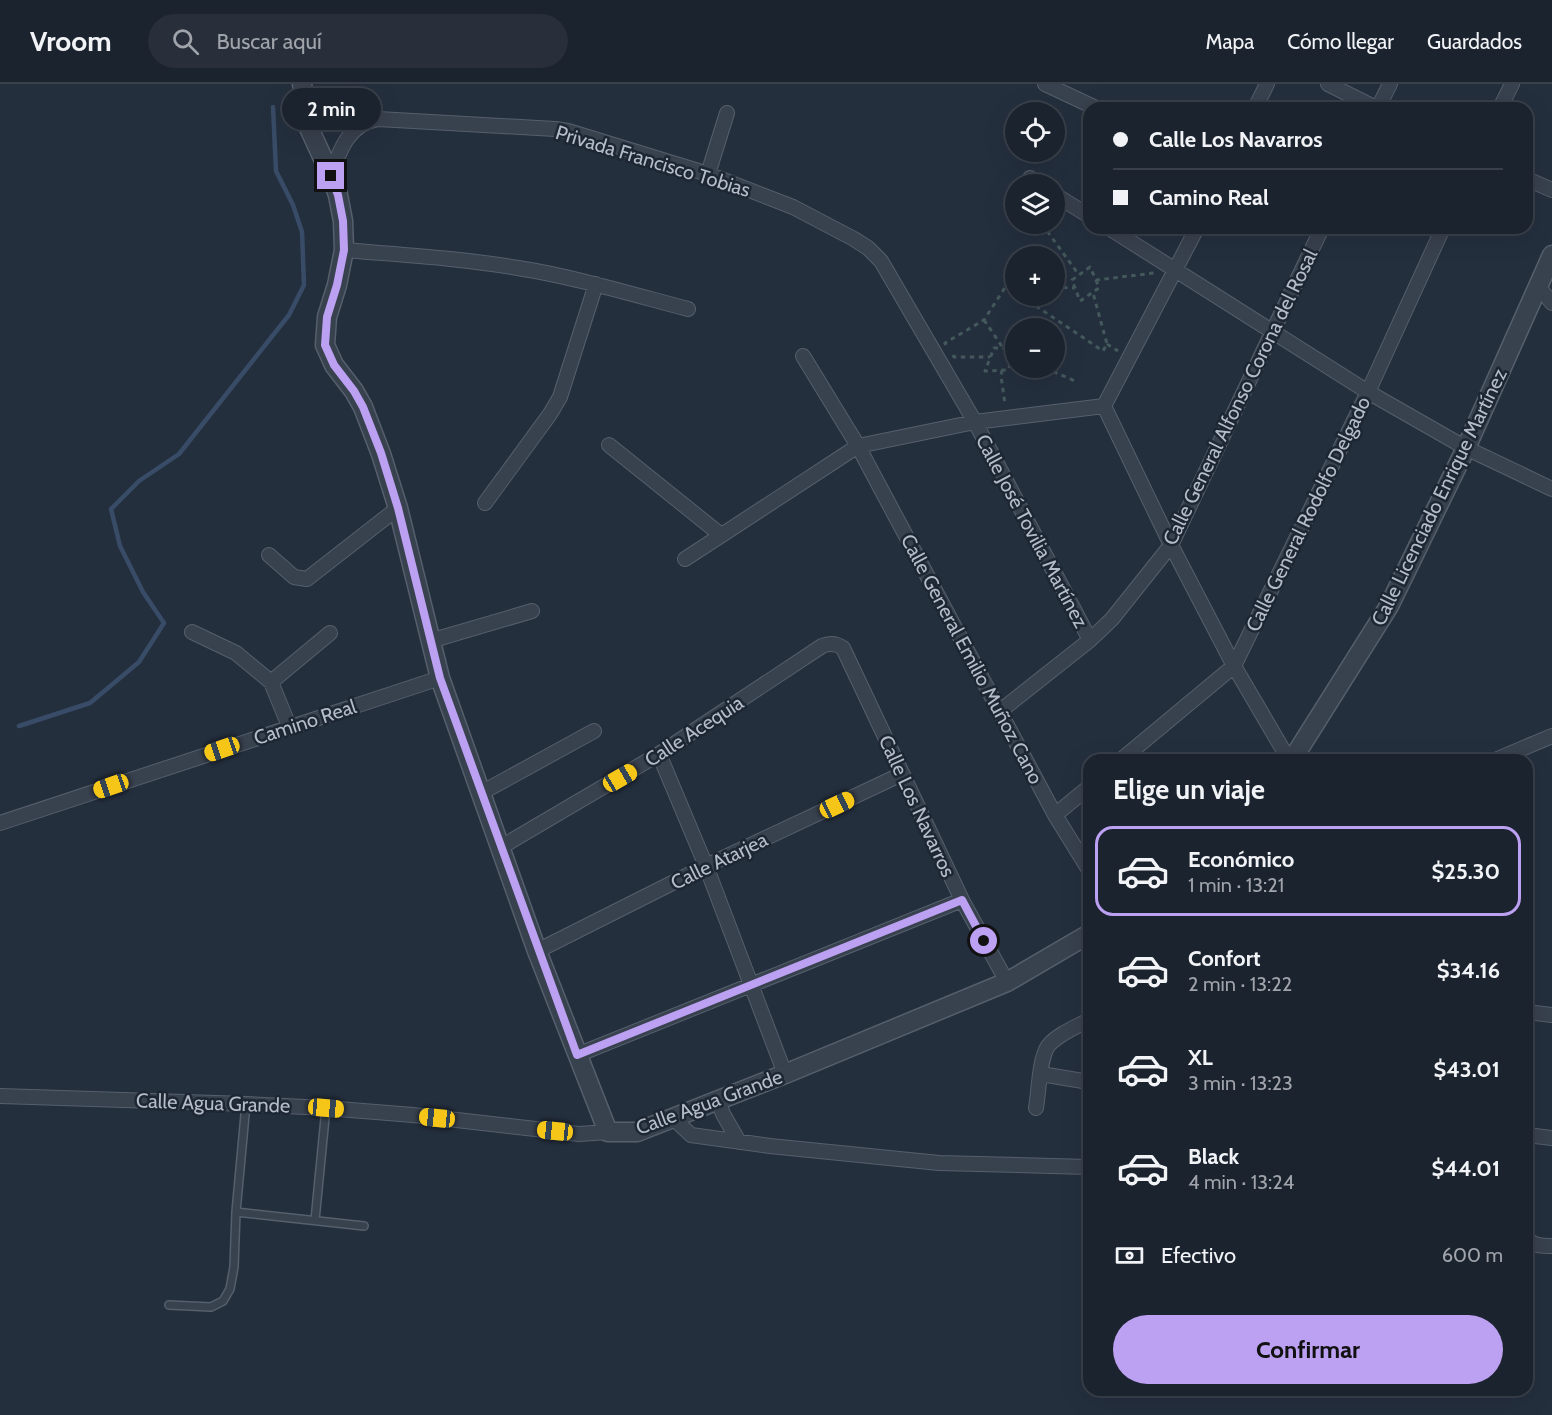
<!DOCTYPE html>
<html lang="es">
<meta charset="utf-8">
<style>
body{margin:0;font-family:Cabin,sans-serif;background:#282f3a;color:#f1f3f6;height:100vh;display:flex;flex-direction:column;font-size:22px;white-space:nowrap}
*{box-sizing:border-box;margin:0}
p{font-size:20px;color:#a0a4aa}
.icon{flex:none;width:33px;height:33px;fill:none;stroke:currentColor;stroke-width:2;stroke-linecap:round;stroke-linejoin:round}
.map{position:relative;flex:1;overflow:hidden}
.side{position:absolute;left:1083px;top:670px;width:450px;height:642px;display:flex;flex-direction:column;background:#1b232e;border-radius:18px;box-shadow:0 6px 24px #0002,0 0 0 2px #39404a}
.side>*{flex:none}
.top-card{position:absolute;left:1083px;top:18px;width:450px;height:132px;border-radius:18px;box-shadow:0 6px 24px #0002,0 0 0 2px #39404a;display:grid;align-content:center;height:132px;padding:0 30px;background:#1b232e}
.buttons{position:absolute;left:1005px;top:18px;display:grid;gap:12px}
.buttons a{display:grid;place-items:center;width:60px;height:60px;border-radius:50%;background:#1b232e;box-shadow:0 6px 24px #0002,0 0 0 2px #39404a;font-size:30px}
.end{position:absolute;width:27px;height:27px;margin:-14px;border:8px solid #bca0f2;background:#111;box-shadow:0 0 0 3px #111}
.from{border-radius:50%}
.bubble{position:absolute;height:42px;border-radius:21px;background:#1b232e;box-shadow:0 6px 24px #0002,0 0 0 2px #39404a;font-size:20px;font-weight:700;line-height:42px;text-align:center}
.car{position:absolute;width:18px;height:36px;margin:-18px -9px;border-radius:8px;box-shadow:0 0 4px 2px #0007;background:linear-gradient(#f5c518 24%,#345 0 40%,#f5c518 0 76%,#345 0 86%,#f5c518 0)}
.top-card b{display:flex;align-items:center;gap:21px;height:57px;font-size:22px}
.top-card b+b{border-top:2px solid #39404a}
.top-card i{width:15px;height:15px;background:#f1f3f6}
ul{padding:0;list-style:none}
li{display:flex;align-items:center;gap:18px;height:90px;margin:0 12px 9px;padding:0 18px;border:3px solid transparent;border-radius:18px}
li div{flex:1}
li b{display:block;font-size:22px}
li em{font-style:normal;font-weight:700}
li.active{border-color:#bca0f2}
li>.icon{width:54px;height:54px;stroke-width:1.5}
h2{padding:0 30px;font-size:27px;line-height:72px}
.pay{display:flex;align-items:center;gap:15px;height:66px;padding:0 30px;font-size:22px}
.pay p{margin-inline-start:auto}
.action{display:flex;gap:12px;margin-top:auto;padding:12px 30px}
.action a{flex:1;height:69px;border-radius:36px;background:#bca0f2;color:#111;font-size:24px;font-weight:700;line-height:69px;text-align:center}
header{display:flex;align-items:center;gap:36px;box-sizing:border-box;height:84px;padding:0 30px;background:#1b232e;border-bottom:2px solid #39404a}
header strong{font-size:28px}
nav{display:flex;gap:33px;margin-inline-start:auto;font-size:21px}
.search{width:420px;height:54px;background:#282f3a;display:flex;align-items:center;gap:15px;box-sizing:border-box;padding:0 21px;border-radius:33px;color:#a0a4aa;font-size:22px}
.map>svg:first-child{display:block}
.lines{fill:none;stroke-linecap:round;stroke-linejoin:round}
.stream{stroke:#394c67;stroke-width:4.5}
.service-casing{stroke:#565f6c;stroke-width:10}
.minor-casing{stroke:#565f6c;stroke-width:16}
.tertiary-casing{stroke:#565f6c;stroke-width:21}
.path{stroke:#44595c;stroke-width:3;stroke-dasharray:4.5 4.5;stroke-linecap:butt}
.service{stroke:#38414e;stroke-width:7}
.minor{stroke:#38414e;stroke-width:14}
.tertiary{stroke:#38414e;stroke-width:18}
.route{stroke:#bca0f2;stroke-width:8}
.labels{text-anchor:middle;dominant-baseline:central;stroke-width:5;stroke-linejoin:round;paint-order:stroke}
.street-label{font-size:20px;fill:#b4bcc9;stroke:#1d2633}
</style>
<header>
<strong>Vroom</strong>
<div class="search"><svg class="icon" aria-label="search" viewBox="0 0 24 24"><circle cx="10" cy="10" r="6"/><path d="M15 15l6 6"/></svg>Buscar aquí</div>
<nav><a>Mapa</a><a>Cómo llegar</a><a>Guardados</a></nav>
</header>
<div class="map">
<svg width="1552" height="1331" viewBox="0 0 1552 1331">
<rect width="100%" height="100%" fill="#242f3e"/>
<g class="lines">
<path class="stream" d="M19,642L90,619L139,578L164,539L143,508L120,462L111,425L139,397L179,370L289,231L304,201L302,148L293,121L276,87L273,23"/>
<defs>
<path id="service" d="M236,1128L364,1142
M315,1136L326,1024
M169,1221L211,1223L223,1217L230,1205L234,1183L236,1128L246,1020"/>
<path id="minor" d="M1045,0L1096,24
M1328,0L1376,24
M1255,24L1267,0
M1378,24L1390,0
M1500,24L1512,0
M708,90L727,29
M331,92C339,67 349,39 378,35L555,45L568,47L708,90L793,123L854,155L868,164L881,177L975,338L1090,556
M1030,94L1040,100
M1527,95L1552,106
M1054,110L1089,132
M1109,144L1368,308L1466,364L1552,405
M344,166C402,171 460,174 518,184C575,193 631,210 688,225
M1537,201L1552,219
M803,272L858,362L1055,731L1089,786
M1104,322L1171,461L1234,582L1289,676
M1104,322L1197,144
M609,361L721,451
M485,419L550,330L560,313L596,200
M269,471L294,493L307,495L398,424
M685,475L858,362L975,338L1104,322
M192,548L236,569L271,598L289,642
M430,557L532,527
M271,598L330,549
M999,628L1090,556L1112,535L1171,461L1322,144
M659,670L706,782L785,990
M1121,676L1234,582L1368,308L1443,144
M1495,676L1552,652
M481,709L594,647
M1055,731L1089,703
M0,739L440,594
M501,763L659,670L822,562C829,559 836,559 843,564L962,816L1007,898
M537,867L706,782L902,690
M1527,928L1552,931
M577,971L962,816
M1041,990L1089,998
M0,1012L246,1020L326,1024L413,1031L579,1050L608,1048
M718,1016L723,1030L739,1058
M1036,1024C1039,1007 1039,976 1048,962C1058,950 1076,943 1089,936
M673,1034L691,1051L770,1062L939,1079L1089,1083
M1527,1051L1552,1054
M1527,1155C1534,1162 1543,1162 1552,1162"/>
<path id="tertiary" d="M302,0L309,44L331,92L338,111L343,137L344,166L337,201L327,233L325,261L334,281L354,307L363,323L381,370L398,424L440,594L537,867L608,1048H637L785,990L1007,898L1089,850
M1292,676L1389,522L1466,364L1552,171"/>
</defs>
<use href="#service" class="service-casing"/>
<use href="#minor" class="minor-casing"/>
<use href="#tertiary" class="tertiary-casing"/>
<path class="path" d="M1042,140L1079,191
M1096,196L1099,204L1080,217L1072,196L1090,183L1096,196L1154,189
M1016,202H1006L1016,208
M1054,203L1075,204
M1021,212L1103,267L1107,260L1093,209
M984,236L1003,264
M1054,244L1058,236
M1107,260L1118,267
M946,261L945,259L984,236L1006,202
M1016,264H994L985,287L1008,286L1016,265
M953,271L954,273H990
M1045,284L1075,297
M1002,286L1001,292L1005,320"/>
<use href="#service" class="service"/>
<use href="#minor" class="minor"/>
<use href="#tertiary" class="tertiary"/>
</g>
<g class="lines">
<path class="route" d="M331,92L338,111L343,137L344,166L337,201L327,233L325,261L334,281L354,307L363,323L381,369L398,424L440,594L577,971L962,816L984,857"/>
</g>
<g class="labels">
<g class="street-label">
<text transform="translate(653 77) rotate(17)">Privada Francisco Tobias</text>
<text transform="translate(1240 313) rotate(-64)">Calle General Alfonso Corona del Rosal</text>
<text transform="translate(1439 413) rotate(-64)">Calle Licenciado Enrique Martínez</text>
<text transform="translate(1308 430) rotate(-64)">Calle General Rodolfo Delgado</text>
<text transform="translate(1032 447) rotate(62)">Calle José Tovilia Martínez</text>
<text transform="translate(972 575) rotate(62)">Calle General Emilio Muñoz Cano</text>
<text transform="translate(305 638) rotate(-18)">Camino Real</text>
<text transform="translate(694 647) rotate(-33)">Calle Acequia</text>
<text transform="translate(917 722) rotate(65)">Calle Los Navarros</text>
<text transform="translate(719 777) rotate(-26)">Calle Atarjea</text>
<text transform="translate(709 1018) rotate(-20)">Calle Agua Grande</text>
<text transform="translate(213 1019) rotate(2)">Calle Agua Grande</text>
</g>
</g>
</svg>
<div class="buttons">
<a><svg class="icon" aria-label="locate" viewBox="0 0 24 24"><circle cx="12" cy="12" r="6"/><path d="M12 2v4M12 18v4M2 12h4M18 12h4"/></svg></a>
<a><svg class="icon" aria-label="layers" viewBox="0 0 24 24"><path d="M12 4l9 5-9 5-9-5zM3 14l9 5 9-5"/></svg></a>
<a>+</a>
<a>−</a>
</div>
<i class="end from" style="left:984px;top:857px"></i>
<i class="end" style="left:331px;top:92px"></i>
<div class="bubble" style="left:282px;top:4px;width:99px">2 min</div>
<i class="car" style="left:222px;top:665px;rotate:251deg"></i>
<i class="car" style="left:620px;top:694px;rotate:60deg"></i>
<i class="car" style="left:111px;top:702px;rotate:251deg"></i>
<i class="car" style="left:837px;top:721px;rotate:65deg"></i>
<i class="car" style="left:326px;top:1024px;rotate:95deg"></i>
<i class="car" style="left:437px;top:1034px;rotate:276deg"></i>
<i class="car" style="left:555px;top:1047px;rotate:276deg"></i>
<div class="top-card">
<b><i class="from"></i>Calle Los Navarros</b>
<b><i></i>Camino Real</b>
</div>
<section class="side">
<h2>Elige un viaje</h2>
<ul>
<li class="active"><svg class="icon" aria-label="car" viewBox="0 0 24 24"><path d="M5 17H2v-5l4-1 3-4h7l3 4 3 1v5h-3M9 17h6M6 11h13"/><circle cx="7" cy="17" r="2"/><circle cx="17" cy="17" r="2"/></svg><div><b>Económico</b><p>1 min · 13:21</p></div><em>$25.30</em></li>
<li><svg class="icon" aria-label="car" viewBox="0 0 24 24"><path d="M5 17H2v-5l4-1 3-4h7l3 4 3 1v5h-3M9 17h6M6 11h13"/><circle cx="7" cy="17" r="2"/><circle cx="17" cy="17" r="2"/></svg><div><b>Confort</b><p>2 min · 13:22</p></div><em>$34.16</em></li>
<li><svg class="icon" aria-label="car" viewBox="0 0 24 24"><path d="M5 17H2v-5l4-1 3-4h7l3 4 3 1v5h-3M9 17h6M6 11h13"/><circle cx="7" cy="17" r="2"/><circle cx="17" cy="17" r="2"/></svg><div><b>XL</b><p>3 min · 13:23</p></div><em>$43.01</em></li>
<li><svg class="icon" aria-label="car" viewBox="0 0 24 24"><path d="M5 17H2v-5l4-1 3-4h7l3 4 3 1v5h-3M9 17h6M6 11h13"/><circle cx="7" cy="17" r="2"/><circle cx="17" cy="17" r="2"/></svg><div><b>Black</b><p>4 min · 13:24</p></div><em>$44.01</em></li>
</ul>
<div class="pay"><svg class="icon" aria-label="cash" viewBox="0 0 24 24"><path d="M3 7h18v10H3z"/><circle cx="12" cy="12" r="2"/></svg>Efectivo<p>600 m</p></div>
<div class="action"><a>Confirmar</a></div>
</section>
</div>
